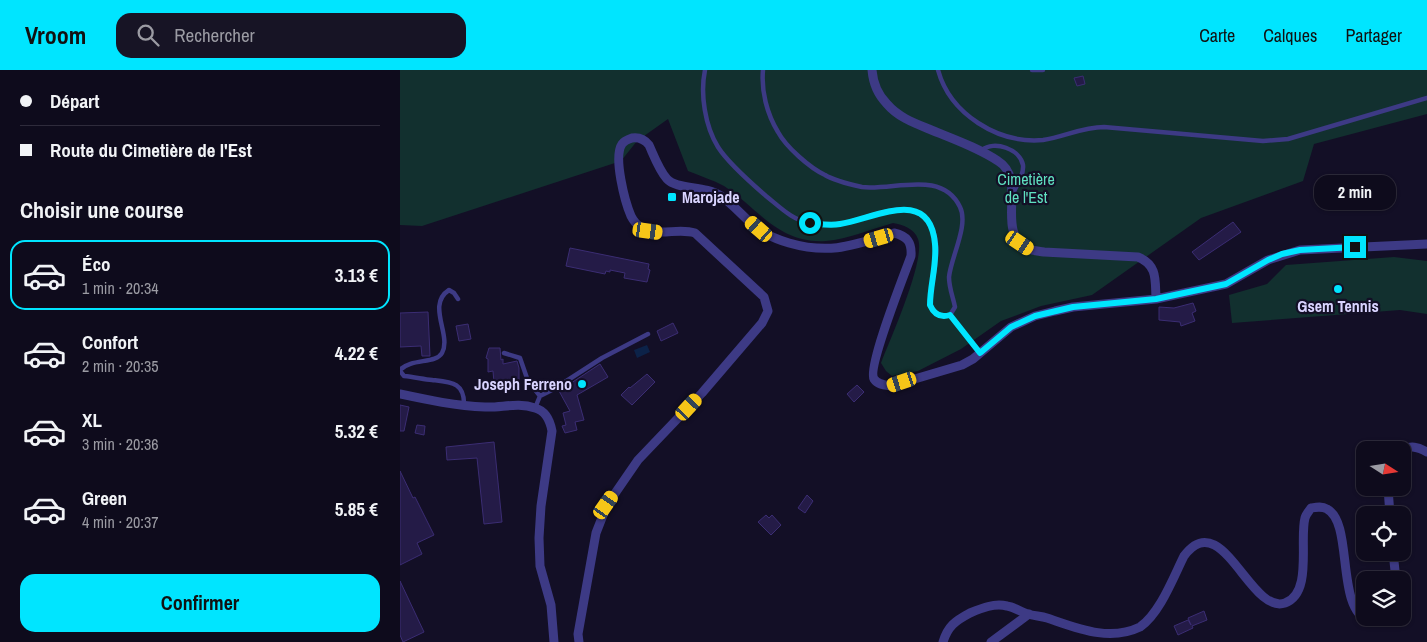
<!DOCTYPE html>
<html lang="fr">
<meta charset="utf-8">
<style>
body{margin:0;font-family:"Archivo Narrow",sans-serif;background:#171425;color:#f1f3f6;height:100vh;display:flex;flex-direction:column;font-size:19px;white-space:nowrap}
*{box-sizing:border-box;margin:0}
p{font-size:16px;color:#9b9ba3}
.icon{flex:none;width:28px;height:28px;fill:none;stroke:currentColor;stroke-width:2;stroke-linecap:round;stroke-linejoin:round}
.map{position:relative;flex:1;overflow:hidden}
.panel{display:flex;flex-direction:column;background:#0e0b1c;width:400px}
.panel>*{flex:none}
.guide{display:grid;align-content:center;height:110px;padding:0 20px;background:#0e0b1c}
.needle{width:32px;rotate:102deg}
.fabs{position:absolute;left:956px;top:371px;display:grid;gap:10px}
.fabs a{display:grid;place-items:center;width:55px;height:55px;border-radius:10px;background:#0e0b1c;box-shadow:0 1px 4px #0004,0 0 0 1px #2e2b3b;font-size:25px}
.end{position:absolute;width:22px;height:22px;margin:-11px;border:6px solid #00e5ff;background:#111;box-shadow:0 0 0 2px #111}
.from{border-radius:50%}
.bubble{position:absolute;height:35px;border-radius:15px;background:#0e0b1c;box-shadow:0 1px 4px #0004,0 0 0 1px #2e2b3b;font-size:16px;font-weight:800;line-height:35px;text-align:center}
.car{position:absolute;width:15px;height:30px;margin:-15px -8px;border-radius:6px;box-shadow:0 0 4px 1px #0007;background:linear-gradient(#f5c518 24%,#345 0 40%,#f5c518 0 76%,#345 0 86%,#f5c518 0)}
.guide b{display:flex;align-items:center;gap:18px;height:48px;font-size:19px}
.guide b+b{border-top:1px solid #2e2b3b}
.guide i{width:12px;height:12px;background:#f1f3f6}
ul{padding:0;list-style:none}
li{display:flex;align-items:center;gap:15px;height:70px;margin:0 10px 8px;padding:0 10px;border:2px solid transparent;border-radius:15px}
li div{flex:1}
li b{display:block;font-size:19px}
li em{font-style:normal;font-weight:800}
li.selected{border-color:#00e5ff}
li>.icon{width:45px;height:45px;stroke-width:1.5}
h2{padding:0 20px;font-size:22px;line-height:60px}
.button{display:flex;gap:10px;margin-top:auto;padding:10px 20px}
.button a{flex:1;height:58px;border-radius:15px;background:#00e5ff;color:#111;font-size:20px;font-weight:800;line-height:58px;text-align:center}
header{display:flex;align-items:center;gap:30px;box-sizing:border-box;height:70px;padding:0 25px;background:#00e5ff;color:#111}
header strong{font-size:24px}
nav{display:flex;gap:28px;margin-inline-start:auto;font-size:18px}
.search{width:350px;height:45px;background:#171425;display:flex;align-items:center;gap:12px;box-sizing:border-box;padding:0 18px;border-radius:15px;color:#9b9ba3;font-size:19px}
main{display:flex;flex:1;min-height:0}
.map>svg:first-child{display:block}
.green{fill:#12302f}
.water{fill:#0c2248}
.building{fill:#241b47;stroke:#3b2d73}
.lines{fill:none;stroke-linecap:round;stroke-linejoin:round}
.service{stroke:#3d3a85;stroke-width:4.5}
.minor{stroke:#3d3a85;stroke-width:9}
.route{stroke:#00e5ff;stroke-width:6}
.poi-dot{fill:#00e5ff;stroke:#130f26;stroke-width:2}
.labels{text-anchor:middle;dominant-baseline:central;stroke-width:4.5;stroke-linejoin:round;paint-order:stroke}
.park-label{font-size:16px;fill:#5fe0c0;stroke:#130f26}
.poi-label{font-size:16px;font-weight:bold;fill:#d9d4ff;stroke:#130f26;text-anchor:start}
</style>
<header>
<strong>Vroom</strong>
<div class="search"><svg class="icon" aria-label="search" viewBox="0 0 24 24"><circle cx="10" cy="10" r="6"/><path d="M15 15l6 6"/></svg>Rechercher</div>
<nav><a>Carte</a><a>Calques</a><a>Partager</a></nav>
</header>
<main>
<section class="panel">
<div class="guide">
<b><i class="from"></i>Départ</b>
<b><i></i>Route du Cimetière de l'Est</b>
</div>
<h2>Choisir une course</h2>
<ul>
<li class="selected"><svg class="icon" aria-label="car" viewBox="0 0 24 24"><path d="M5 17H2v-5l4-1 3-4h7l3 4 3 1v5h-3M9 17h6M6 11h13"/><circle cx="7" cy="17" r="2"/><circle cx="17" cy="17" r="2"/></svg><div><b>Éco</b><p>1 min · 20:34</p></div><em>3.13 €</em></li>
<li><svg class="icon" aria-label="car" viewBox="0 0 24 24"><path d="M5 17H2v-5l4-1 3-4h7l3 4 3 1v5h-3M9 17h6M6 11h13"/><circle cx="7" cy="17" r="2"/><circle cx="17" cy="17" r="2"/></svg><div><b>Confort</b><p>2 min · 20:35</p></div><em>4.22 €</em></li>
<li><svg class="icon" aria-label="car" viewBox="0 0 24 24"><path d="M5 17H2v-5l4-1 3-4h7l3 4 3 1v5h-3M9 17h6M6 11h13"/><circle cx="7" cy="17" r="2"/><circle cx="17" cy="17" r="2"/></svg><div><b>XL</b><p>3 min · 20:36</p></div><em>5.32 €</em></li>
<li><svg class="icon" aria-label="car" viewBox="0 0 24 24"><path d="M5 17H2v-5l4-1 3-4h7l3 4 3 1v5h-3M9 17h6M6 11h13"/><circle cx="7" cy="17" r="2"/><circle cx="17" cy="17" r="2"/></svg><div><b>Green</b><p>4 min · 20:37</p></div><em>5.85 €</em></li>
</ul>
<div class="button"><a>Confirmer</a></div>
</section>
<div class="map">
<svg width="1027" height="572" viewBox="0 0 1027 572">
<rect width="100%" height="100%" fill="#130f26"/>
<path class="green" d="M0,0H1027V44L914,74L903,111L801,148L692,225L641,236L601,251L561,279L518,301L492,306L486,301L481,293C490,269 526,190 518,169C514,158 503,155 493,153C472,159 448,169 426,171C378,174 358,138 324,116C313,110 300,106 288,101L268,49L237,71L221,91L22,156L0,155Z
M994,187L1027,191V244L1000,240L832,253L829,225L867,214L886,195Z"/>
<path class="water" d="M247,275L250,282L237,288L234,280Z"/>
<path class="building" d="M683,6L685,14L677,16L674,8Z
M833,152L841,162L799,190L792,182Z
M170,178L249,194L248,199L250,200L247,212L224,208L225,203L210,200V202L206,201L205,204L166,196Z
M793,233L796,241L792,243L795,251L781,256L780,252L759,250V237L774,238Z
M28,242L30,286H22L21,276L0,277V243Z
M273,253L278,263L261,271L257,261Z
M68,254L71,269L59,271L56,256Z
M89,278H100L101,290L103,289V294L117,291L119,298V313H94L93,301L88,302V289L86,288Z
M200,294L208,307L177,325L184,350L175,352L177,360L165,363L162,356L166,355L163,343L170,341L159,321Z
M247,304L255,312L232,335L221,325L229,317L230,318Z
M457,315L464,322L454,332L447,324Z
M0,335L9,337L4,361H0Z
M17,355L25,356L24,365L15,363Z
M94,372L102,452L84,454L77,388L47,390L46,377Z
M0,401L13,428L15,427L34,465L17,473L22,484L0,495Z
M407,425L413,431L405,443L398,438Z
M366,445L369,448L372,445L381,455L371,465L358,452Z
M0,511L24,562L3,572L0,565Z
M804,541L807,550L792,556L793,558L778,565L774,556L788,550L791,555L788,548Z"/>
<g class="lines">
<path class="service" d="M305,0C300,24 305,56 318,77C328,93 351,113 366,126C380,137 392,150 410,153C420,155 431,156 441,154C465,150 508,126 527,150C546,173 530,209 530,235C534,244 540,248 550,245L555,237C553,227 549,218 549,207C551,187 569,155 560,137C542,99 493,121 462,117C453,115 433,110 425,105C410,98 386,77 378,62C367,44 361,21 363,0
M538,0C550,44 598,74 643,70C664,67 682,57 704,57L863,71L888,69L1027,28
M632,0H643
M582,80C594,70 620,79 623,95C624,104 618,114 614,121
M550,245L580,283
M104,283L120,288L128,311L140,326L135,338
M0,300C11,288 36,294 42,283C52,265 26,235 49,220L54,223L58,229
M0,301L4,306C14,307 23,309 32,310C51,312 65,312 64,336
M140,326L154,319L202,288L248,264"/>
<path class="minor" d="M472,0C473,12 478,25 487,34C498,47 514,53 529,59C553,69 577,77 598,91C629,110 593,163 629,179C633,181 639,181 644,182L738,187C758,195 755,211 756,229
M0,324C28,330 56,336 85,337C101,338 118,332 135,338C146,341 150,350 152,361L141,436L139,468L140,496L151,535L154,572
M1001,380C1011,375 1018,377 1027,382
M988,418L990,445
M993,482L996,510
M179,572L178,564L196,463L207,435L238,390L302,323L362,253L368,241L364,227L295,163C277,157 259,168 241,157C237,155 233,150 231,146C225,132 213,87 222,74C224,71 229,69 232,68C239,67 245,70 249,75C254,86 259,100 267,109C277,120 305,115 321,126C334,135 345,149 358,159C367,165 379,170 389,173C431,185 454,175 494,163C507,166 512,172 511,186C505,203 467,298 474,309C478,315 485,315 491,316L562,295L573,289L611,257L635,246L655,241L673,237L756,229L826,214L868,190L900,180L1027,174
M543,572C548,556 555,551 570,543C582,538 594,533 607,536C614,537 621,542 628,544C634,546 641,546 647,548C677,558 709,572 740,557C760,543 773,508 784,486C822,435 850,545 885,533C913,523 899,470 905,448C906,444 909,441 911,438C917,437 922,436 927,439C954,453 935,539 969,551C976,553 982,552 987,548
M591,572L629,544"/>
</g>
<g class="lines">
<path class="route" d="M410,153C420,154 430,156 440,154C474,149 530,115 535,174C537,195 530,215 530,235C534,244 540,248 550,245L580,283L611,257L635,246L673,237L756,229L826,214L868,190L882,184L900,180L955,177"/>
</g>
<g class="poi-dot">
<rect x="267" y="122" width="10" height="10" rx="2.5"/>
<circle cx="938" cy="219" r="5"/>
<circle cx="182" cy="314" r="5"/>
</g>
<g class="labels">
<g class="park-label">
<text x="626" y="109">Cimetière<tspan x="626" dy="18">de l'Est</tspan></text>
</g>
<g class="poi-label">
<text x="282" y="127">Marojade</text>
<text x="938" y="236" text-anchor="middle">Gsem Tennis</text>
<text x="172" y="314" text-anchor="end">Joseph Ferreno</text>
</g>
</g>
</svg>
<div class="fabs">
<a><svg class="needle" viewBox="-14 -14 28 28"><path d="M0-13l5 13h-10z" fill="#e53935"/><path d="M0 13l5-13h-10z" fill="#9b9ba3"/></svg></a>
<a><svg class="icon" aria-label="locate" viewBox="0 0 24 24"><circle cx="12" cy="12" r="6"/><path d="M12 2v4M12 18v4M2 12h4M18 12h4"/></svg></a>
<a><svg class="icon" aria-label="layers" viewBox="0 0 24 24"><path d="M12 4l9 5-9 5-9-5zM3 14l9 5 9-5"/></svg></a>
</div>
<i class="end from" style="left:410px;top:153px"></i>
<i class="end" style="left:955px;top:177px"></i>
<div class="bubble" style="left:914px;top:105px;width:82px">2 min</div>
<i class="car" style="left:359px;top:159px;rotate:311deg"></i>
<i class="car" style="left:248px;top:161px;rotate:98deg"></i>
<i class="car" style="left:479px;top:168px;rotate:254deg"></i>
<i class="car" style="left:620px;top:173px;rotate:124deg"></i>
<i class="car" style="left:502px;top:312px;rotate:252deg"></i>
<i class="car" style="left:289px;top:337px;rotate:43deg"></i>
<i class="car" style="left:206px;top:435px;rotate:35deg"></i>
</div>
</main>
